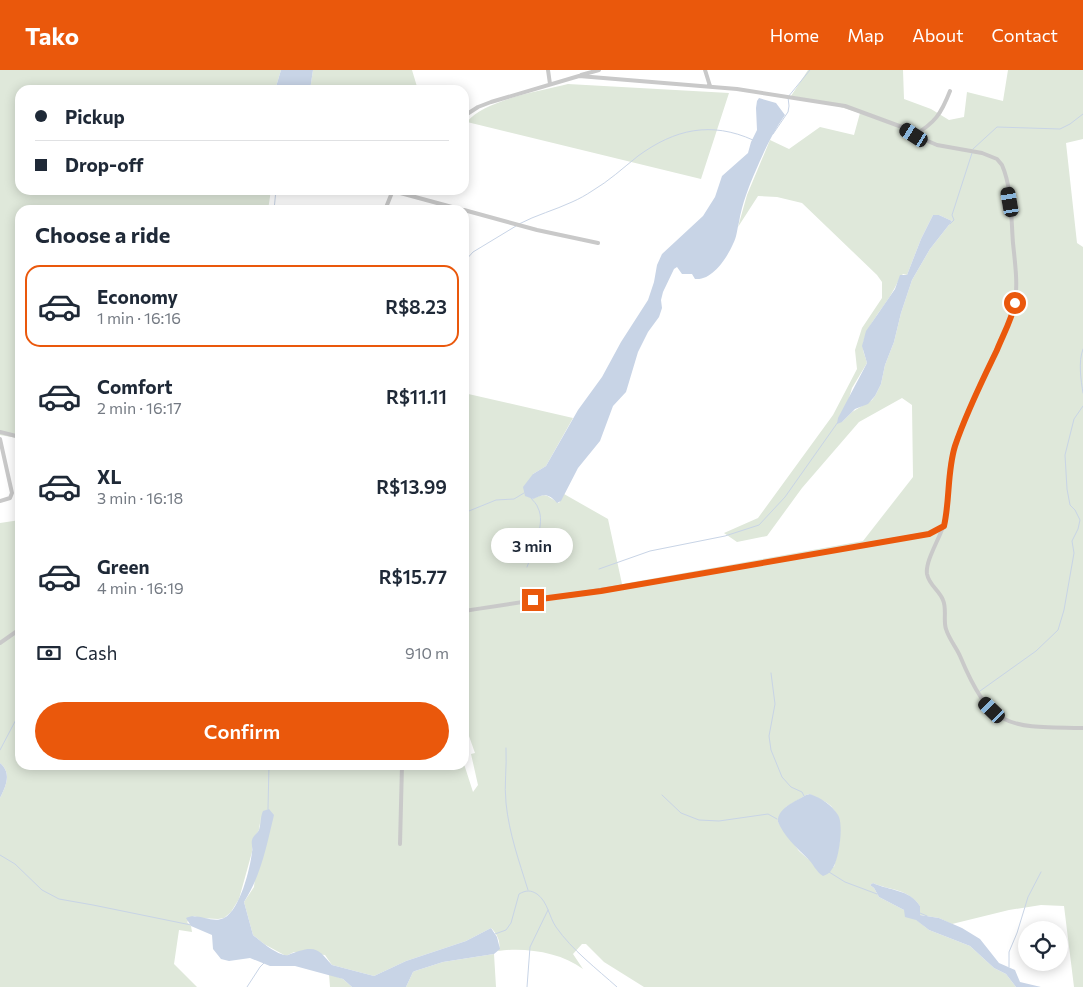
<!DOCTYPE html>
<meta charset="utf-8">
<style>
body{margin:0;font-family:Commissioner,sans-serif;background:#f6f6f7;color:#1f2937;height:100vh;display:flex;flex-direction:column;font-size:19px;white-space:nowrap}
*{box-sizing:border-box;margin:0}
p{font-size:16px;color:#747a83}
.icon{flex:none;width:28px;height:28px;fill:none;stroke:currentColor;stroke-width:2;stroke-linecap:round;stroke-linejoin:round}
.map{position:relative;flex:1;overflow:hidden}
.panel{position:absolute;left:15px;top:135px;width:454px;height:565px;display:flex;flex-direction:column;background:#fff;border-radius:15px;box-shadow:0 2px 12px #0003}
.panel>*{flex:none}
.banner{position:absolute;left:15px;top:15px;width:454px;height:110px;border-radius:15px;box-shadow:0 2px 12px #0003;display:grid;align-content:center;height:110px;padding:0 20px;background:#fff}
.buttons{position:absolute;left:1018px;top:851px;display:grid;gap:10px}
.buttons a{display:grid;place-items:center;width:50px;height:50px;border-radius:50%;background:#fff;box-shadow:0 2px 12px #0003;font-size:25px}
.end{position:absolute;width:22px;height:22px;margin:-11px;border:6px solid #ea580c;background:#fff;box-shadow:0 0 0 2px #fff}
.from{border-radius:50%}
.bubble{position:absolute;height:35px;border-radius:18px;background:#fff;box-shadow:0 2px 12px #0003;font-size:16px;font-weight:600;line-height:35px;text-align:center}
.car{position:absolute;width:15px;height:30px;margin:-15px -8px;border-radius:6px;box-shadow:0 0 4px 1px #0007;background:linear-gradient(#222 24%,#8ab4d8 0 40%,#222 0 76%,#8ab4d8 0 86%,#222 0)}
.banner b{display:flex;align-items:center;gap:18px;height:48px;font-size:19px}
.banner b+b{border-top:1px solid #e0e1e3}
.banner i{width:12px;height:12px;background:#1f2937}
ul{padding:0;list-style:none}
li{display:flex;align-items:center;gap:15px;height:82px;margin:0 10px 8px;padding:0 10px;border:2px solid transparent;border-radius:15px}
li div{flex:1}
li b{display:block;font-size:19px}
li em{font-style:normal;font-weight:600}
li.on{border-color:#ea580c}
li>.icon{width:45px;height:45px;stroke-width:1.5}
h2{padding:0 20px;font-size:22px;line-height:60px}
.pay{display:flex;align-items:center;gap:12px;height:55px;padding:0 20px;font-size:19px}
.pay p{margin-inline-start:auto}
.primary-button{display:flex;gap:10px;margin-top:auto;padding:10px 20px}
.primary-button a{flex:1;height:58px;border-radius:30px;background:#ea580c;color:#fff;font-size:20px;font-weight:600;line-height:58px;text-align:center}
header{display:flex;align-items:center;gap:30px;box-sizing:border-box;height:70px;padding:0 25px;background:#ea580c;color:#fff}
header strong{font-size:24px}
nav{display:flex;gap:28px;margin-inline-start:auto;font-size:18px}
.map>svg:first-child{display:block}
.green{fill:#dfe8da;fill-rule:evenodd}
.water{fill:#c8d4e6}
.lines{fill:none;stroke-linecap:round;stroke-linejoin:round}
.stream{stroke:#c8d4e6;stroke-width:1}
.street{stroke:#c9c9c9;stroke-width:4}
.route{stroke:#ea580c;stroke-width:6}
</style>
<header>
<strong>Tako</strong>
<nav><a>Home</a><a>Map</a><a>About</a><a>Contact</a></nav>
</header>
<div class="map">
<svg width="1083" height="917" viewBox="0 0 1083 917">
<rect width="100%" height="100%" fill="#fff"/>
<path class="green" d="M0,0H281L275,20H20V120H271L268,140H20V366L17,368L0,365Z
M313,0H412L418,20H310Z
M808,0H903L904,29L931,39L949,50L964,47L967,22L1003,31L1008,0H1083V69L1066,73L1077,173L1083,177V917H1074L1064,836L1041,835L1009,840L952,854L939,848L920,845V836C907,818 891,821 873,813L870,815L874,818L879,827L904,840L929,860L970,876L994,898L1006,904L1016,917H644L604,892L586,874H582L573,884L583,899C561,882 524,877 498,881C502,874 497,863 491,858L466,871L406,891L374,906L332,895L325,885L294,882L286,886L264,874L253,865L244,832L254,817L261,746L259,760L252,771V782L239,829L231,842L224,848L218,849L200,848L194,846L187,852L191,856L192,862L179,860L174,894L197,917H0V728C6,716 12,703 0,693V453L20,450V695L464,694L473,722L478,715L471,684L475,683L464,652V323L573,348L546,396L533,404L532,429C549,422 545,426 559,433L564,424L608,449L622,514L863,471L913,407L912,335L902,328L859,352L802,418L767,466L737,472L724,463L758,448L833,345L857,299L855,280L862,258L882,228V212L877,205L802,133L777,127L758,126L738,157L747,125L770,70L789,79L820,57L854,65L860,43L824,32L791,26ZM933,145H939L952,151L930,179L912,210L901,243L894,272L885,295L881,314L875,326L872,330L852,342L842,352L852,318L867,293C866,288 862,280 863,275C866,255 884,238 893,221C897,215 898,209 903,204L907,205L921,169ZM810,724C816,728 826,731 831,736C846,753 839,777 834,797L808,789L799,781L778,752L786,737L806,725Z
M568,14L729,23L701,109L467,52C484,30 540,21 568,14Z
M494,884L496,917H406L413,902L415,901L443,892Z
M329,904L343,909L352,917H330Z"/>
<path class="water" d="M281,0H313L310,20H275Z
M759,28L776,33L785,45C773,62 764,81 756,100C749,116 742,134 739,152C737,159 737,167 733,174C727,188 712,211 695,209L692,204H682L677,197L674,199L663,222L661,230L662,238L659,247L648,262L638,282L626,322L613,336L600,371L578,398L561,431L557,433C548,423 544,424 533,429L525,426L523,417L533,404L546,396L578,340L602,307L621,272L648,230L654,212L657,195L662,184L703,146L715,127L722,106L748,83L751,72L757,60L756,38L757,31Z
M933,145H939L952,151L930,179L912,210L901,243L894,272L885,295L881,314L875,326L868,334L855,339L842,352L837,354L838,348L867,293L862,276L866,261L895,219L900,205H907L921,169Z
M0,693C12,703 6,716 0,728Z
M810,724C821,728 832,735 838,745C844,754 839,791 832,799C830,803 826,805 823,806C816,802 813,793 807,788C796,777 784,766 778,752C777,738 795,732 806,725Z
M269,739L274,745C267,774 261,806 244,832L253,865C260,871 279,887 288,885C291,884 295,882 299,881C318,875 321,883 332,895L374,906L406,891L466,871L491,858L497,867L500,879L494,884L443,892L415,901L413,902L406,917H352L343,909L295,896H270L250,888L229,891L221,889L213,879L212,865L191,856L186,848C197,842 212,854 224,848C240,840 250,799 252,782C253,778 251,774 252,770C253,766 257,764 259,760C261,755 260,748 263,741Z
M873,813C890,821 909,819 920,836V845L939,848L962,858L980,869L999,893L1015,900L1020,912L1041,917H1016L1006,904L994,898L970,876L929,860L916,850L905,847L904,840L879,827L874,818L870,815Z"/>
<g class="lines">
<path class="stream" d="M773,64L788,42L789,36L788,27L810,0
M973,79L997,57L1060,59L1070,54L1083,44
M274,140L276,120
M519,154C536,145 555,140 572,132C579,129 586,125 592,121C609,111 623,98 638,86C675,59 711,51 753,70
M950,154L954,150L952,145L972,83
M464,192L473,182L516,156
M1083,279C1078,292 1081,310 1083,323
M464,443L496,430L514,429L524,423
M527,497C533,481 546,453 538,438C537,434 533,431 531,428
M599,499L650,481L725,466L759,455L785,427L838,352
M771,603L775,634L769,666L771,680L782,707L791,717L802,722L804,726
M980,621L1036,581L1058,560L1064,540L1074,483L1072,471L1078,459L1080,450L1075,440L1070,435L1067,419L1065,385L1074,349L1083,336
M506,678C507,697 504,715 506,733C509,763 519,791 528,820
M0,680L20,642
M662,725L681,743L699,750L719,751L768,744L777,749
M268,739L269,695
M0,785L15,794L42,820L59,829L93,835L191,855
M829,802L845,812L877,824
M920,843L927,846
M495,864L506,860L511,853L519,824C526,820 531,820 537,824C548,832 549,847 556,857C572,880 597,899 617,917
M1009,897V882L1017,863L1028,827L1041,802
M247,917L260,897L264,893
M527,917L530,877L548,840"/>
<path class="street" d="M548,0L550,14
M705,0L710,16
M581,5L599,0
M464,46L478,37L491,32L579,6L737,19L845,36L902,57L914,65L937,75L982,83L997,89L1002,95C1012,118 1011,148 1013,173C1015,193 1018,213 1015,233C1014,242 1010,250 1006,258C998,278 988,297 979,317C969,340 956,365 951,391C947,412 950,433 944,454C940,468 925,491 927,504C929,515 939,520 943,530C947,539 943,550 946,559C949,569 956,577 960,586C991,660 1008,657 1083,658
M914,65C935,53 941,44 950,21
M393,121L463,140
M385,140L393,120
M464,140L537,160L598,173
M18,211H20
M0,362L20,367
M0,369L12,423L10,428L0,431
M464,541C575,524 687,507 798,487C842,480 885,470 929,464L943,456
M0,573L20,559
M400,774L402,695"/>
</g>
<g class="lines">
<path class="route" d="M533,530L601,521L929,464L944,456C950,430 947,402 955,376C966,343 982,311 997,280C1003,265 1012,249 1015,233"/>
</g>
</svg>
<div class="buttons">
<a><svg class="icon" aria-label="locate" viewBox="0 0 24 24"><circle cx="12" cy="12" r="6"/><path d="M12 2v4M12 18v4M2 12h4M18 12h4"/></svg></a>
</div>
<i class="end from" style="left:1015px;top:233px"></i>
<i class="end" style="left:533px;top:530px"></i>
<div class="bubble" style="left:491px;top:458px;width:82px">3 min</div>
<i class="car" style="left:914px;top:65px;rotate:303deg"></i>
<i class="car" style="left:1010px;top:132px;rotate:350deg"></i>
<i class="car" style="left:992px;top:640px;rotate:314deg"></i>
<div class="banner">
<b><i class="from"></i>Pickup</b>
<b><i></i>Drop-off</b>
</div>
<section class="panel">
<h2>Choose a ride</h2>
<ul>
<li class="on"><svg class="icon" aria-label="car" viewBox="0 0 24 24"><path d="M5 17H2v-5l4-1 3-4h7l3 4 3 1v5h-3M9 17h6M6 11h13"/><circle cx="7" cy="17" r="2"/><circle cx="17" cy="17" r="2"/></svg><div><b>Economy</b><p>1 min · 16:16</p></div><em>R$8.23</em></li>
<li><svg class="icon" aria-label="car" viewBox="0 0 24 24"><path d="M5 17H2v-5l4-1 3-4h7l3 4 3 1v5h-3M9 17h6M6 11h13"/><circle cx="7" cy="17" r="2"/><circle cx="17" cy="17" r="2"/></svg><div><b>Comfort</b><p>2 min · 16:17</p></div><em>R$11.11</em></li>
<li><svg class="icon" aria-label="car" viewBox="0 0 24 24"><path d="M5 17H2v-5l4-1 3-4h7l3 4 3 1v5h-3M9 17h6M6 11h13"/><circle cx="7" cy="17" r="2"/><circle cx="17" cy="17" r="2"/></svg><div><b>XL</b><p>3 min · 16:18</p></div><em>R$13.99</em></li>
<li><svg class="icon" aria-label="car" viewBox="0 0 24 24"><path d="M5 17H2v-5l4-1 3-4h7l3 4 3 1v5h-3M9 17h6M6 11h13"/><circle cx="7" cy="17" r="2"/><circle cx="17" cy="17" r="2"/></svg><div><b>Green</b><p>4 min · 16:19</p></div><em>R$15.77</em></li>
</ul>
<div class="pay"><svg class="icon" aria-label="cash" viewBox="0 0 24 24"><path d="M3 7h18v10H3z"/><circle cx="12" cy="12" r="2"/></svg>Cash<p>910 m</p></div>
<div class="primary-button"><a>Confirm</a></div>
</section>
</div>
